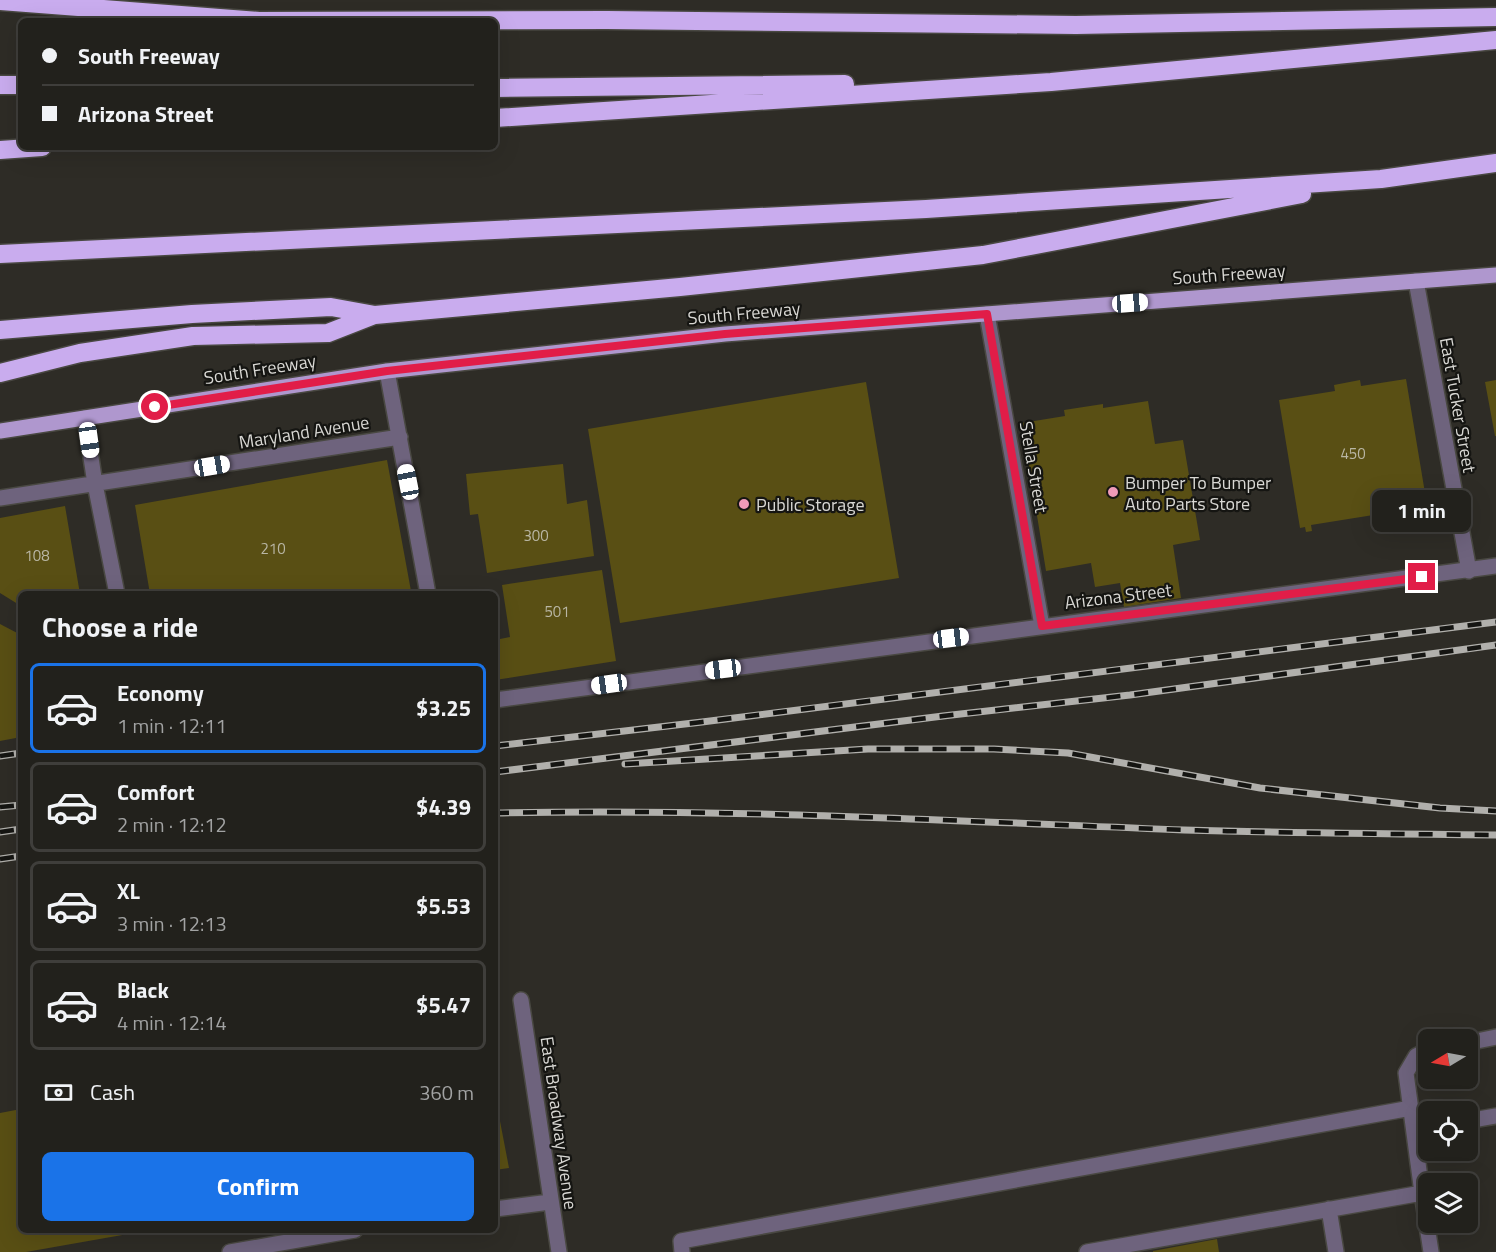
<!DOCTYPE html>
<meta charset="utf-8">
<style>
body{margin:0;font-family:"Titillium Web",sans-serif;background:#2a2925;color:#f1f3f6;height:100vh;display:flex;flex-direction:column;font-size:22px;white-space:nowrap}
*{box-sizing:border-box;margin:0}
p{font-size:20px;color:#a2a3a3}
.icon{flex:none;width:33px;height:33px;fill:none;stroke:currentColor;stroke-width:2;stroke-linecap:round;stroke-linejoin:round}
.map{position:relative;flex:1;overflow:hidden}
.sheet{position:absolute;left:18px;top:591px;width:480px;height:642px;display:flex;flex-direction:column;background:#22211c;border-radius:9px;box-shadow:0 6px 24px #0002,0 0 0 2px #3f3e3b}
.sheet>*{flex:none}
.banner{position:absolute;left:18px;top:18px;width:480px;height:132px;border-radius:9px;box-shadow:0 6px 24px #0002,0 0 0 2px #3f3e3b;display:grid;align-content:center;height:132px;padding:0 24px;background:#22211c}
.needle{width:39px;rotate:260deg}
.controls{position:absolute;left:1418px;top:1029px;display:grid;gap:12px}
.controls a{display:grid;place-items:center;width:60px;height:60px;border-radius:9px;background:#22211c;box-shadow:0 6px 24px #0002,0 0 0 2px #3f3e3b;font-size:30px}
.end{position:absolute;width:27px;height:27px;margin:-14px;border:8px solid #e11d48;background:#fff;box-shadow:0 0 0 3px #fff}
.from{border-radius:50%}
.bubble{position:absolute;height:42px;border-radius:9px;background:#22211c;box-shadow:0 6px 24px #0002,0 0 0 2px #3f3e3b;font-size:20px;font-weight:700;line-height:42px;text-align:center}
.car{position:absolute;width:18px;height:36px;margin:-18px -9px;border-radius:8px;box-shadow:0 0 4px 2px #0007;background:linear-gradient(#fff 24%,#345 0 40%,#fff 0 76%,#345 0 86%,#fff 0)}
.banner b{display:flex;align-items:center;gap:21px;height:57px;font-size:22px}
.banner b+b{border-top:2px solid #3f3e3b}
.banner i{width:15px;height:15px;background:#f1f3f6}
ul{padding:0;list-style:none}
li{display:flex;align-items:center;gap:18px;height:90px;margin:0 12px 9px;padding:0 12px;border:3px solid #3f3e3b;border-radius:9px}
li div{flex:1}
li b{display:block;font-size:22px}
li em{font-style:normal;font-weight:700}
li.on{border-color:#1a73e8}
li>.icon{width:54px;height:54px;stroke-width:1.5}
h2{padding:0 24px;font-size:27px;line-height:72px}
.pay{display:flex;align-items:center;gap:15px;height:66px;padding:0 24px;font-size:22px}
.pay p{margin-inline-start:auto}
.cta{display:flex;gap:12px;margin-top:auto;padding:12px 24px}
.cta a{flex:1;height:69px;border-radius:9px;background:#1a73e8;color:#fff;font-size:24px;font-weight:700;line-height:69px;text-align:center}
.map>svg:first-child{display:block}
.building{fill:#594f14}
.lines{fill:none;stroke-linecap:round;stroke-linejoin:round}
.minor-casing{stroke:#494842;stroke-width:18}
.major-casing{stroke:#494842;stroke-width:18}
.highway-casing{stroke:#494842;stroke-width:21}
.minor{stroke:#6e637d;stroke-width:15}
.major{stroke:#af97ce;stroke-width:15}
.highway{stroke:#c9acee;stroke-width:18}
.rail-casing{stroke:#b1b0ac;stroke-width:7}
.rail{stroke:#151512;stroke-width:4.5;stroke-dasharray:14;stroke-linecap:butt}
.route{stroke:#e11d48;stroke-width:8}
.poi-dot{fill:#ef9ab8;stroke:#151512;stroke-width:2}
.labels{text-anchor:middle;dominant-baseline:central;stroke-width:4.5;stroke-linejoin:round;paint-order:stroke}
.number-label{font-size:15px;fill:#b9b6a4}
.street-label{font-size:18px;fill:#d9d8d4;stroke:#151512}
.poi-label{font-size:18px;fill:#d9d8d4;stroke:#151512;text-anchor:start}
</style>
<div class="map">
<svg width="1496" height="1252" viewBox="0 0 1496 1252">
<rect width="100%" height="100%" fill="#2e2c26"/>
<path class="building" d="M1406,379L1427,505L1422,506L1423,511L1418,512L1417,508L1311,525L1312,531L1306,532L1305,527L1300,528L1279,400L1335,391L1334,385L1360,380L1361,386Z
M1496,380V436H1495L1485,382Z
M866,382L899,578L620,623L588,429Z
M1148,401L1155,444L1183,440L1200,540L1173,545L1181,598L1124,607L1120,583L1095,587L1091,563L1046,571L1022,423L1065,416L1064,410L1103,404V408Z
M387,460L411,591L396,594H150L135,505Z
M563,464L567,504L587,500L594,556L487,573L478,514L470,515L466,474Z
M65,506L80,594H21V606L0,593V518Z
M602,570L616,661L495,680V640L510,637L502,585Z
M0,624L21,635V737L0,741Z
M495,1095L509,1168L495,1170Z
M21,1109V1230L145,1231L26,1252H0V1113Z
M1217,1239L1219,1252H1153V1251Z"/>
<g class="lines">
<defs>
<path id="minor" d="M1416,281L1469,571
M987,314L1042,626
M387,371L428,594
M85,418L95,484L117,594
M0,498L400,437
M495,700L1496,566
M521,1000L559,1252
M1467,1043L1496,1037
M1467,1121L1496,1116
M1422,1193L1406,1073L1416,1056L1428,1050
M495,1209L550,1202
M1329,1209L1336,1252
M230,1252L355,1230
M682,1252L681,1241L1411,1108
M1087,1252L1422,1193L1431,1252"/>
<path id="major" d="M0,431L387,371L725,334L1496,275"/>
<path id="highway" d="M0,1L259,21L607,20L1076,25L1496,17
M0,85H21
M495,88L845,84
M495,118L1051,82L1496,40
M0,150L42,147
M0,254L926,209L1381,179L1496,163
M0,330L192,314L331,307L375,315L680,287L983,255L1302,194
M0,373L80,353L193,336L328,333L374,315"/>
</defs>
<use href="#minor" class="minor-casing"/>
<use href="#major" class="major-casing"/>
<use href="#highway" class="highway-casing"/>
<use href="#minor" class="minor"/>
<use href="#major" class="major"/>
<use href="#highway" class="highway"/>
<defs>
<path id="rail" d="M495,746L702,722L1496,622
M0,756L21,753
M625,764L868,749H994L1068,753L1260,788L1440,808L1496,811
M495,772L943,716L1130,695L1496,645
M0,807L21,805
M495,813C725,808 955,821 1184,830C1288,833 1392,834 1496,835
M0,832L21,829
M0,859L21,856"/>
</defs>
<use href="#rail" class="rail-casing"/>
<use href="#rail" class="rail"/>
</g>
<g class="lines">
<path class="route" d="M155,407L387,371L725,334L987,314L1042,626L1422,577"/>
</g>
<g class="poi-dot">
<circle cx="1113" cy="492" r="6"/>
<circle cx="744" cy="504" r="6"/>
</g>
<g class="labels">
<g class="number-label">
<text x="1353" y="453">450</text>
<text x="536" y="535">300</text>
<text x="273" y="548">210</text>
<text x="37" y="555">108</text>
<text x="557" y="611">501</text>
</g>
<g class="street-label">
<text transform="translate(1229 274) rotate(-4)">South Freeway</text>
<text transform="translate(744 313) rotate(-5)">South Freeway</text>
<text transform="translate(260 369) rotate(-9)">South Freeway</text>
<text transform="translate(1458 405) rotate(80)">East Tucker Street</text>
<text transform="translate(304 432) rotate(-9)">Maryland Avenue</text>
<text transform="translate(1034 467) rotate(80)">Stella Street</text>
<text transform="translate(1118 596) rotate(-7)">Arizona Street</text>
<text transform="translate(559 1123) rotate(82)">East Broadway Avenue</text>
</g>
<g class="poi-label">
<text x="1125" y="482">Bumper To Bumper<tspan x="1125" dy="21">Auto Parts Store</tspan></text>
<text x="756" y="504">Public Storage</text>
</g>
</g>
</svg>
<div class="controls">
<a><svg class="needle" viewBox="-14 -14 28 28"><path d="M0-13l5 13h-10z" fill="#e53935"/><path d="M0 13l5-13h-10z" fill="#a2a3a3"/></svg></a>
<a><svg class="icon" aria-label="locate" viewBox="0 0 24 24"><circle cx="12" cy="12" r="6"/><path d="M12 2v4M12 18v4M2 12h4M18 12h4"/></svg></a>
<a><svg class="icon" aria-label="layers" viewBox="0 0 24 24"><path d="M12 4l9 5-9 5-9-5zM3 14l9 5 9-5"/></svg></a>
</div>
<i class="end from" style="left:155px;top:407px"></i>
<i class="end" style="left:1422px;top:577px"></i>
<div class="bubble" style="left:1372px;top:490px;width:99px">1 min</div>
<i class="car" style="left:1130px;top:303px;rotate:86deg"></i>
<i class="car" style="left:89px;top:440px;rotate:172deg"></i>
<i class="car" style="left:212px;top:466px;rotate:81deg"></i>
<i class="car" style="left:408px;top:482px;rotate:349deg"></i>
<i class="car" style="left:951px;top:638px;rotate:83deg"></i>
<i class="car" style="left:723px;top:669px;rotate:263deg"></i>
<i class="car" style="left:609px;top:684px;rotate:262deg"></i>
<div class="banner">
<b><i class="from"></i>South Freeway</b>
<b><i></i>Arizona Street</b>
</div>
<section class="sheet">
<h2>Choose a ride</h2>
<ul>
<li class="on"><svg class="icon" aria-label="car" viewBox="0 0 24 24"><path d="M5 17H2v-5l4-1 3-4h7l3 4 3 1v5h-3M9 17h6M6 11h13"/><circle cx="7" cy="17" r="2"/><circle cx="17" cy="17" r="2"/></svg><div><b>Economy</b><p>1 min · 12:11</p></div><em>$3.25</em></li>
<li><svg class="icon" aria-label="car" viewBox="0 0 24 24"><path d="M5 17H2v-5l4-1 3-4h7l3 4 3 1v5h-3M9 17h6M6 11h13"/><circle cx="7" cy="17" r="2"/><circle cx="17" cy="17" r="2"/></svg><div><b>Comfort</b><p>2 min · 12:12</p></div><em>$4.39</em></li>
<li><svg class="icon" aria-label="car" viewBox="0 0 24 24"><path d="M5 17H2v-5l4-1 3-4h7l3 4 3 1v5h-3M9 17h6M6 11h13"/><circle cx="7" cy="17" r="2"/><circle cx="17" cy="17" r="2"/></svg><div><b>XL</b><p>3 min · 12:13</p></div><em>$5.53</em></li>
<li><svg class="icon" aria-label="car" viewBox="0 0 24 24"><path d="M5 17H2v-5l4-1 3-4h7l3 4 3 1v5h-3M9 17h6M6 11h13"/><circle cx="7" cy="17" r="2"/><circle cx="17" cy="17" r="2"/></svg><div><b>Black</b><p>4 min · 12:14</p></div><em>$5.47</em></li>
</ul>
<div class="pay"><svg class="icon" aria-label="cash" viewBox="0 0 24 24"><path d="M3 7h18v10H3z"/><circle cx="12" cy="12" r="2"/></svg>Cash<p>360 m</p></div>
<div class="cta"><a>Confirm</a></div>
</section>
</div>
